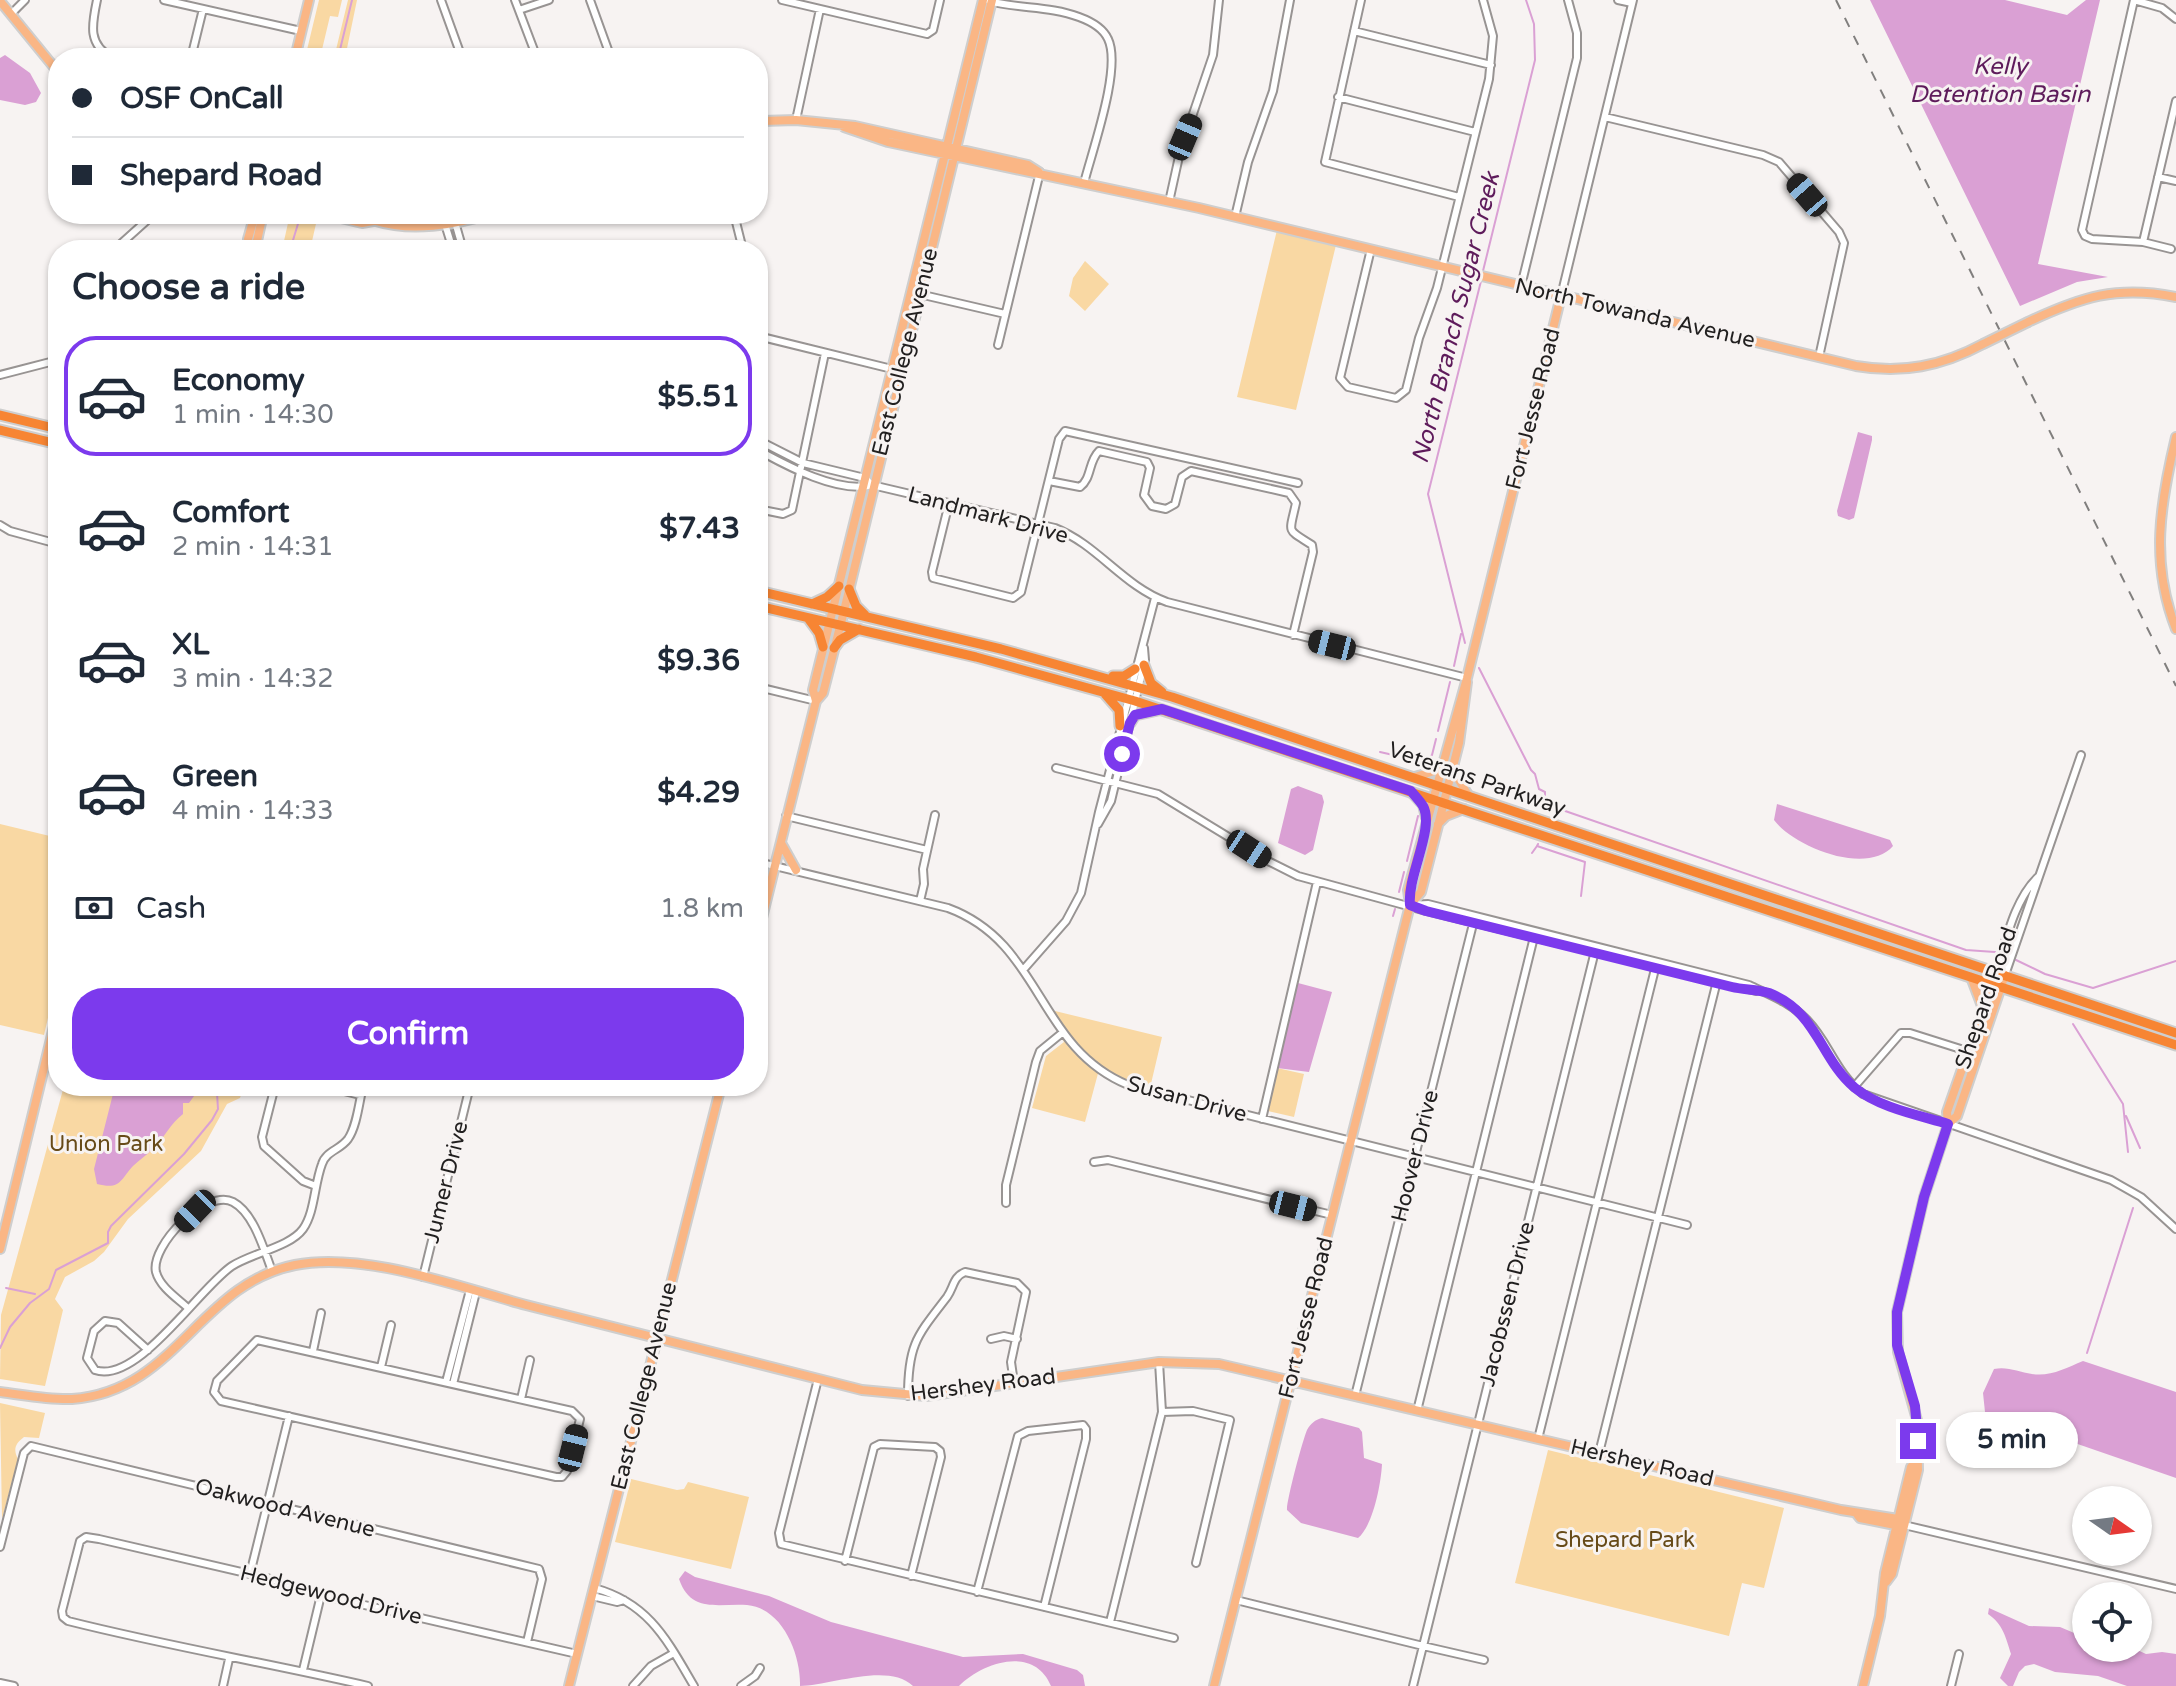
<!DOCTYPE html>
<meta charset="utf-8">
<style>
body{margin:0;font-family:"Varela Round",sans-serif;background:#f2f2f3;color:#1f2937;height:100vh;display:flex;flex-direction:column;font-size:30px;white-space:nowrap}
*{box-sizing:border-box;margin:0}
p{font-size:26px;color:#747a83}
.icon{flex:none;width:44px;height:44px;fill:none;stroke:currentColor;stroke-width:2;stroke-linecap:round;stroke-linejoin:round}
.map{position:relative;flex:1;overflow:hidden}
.drawer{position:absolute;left:48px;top:240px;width:720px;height:856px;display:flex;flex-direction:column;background:#fff;border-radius:32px;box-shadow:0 2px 6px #0004}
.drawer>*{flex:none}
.hud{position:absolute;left:48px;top:48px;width:720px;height:176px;border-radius:32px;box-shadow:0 2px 6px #0004;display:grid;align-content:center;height:176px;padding:0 24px;background:#fff}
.needle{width:52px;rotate:104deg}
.buttons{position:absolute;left:2072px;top:1486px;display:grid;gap:16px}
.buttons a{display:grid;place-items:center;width:80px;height:80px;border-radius:50%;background:#fff;box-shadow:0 2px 6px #0004;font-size:40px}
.end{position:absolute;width:36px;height:36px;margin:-18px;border:10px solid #7c3aed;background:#fff;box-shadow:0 0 0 4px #fff}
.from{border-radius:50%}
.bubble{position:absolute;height:56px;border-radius:28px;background:#fff;box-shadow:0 2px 6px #0004;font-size:26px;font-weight:700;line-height:56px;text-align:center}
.car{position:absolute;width:24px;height:48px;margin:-24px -12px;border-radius:10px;box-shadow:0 0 6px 2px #0007;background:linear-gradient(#222 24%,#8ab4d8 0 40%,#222 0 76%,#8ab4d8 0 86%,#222 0)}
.hud b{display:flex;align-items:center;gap:28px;height:76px;font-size:30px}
.hud b+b{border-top:2px solid #e0e1e3}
.hud i{width:20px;height:20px;background:#1f2937}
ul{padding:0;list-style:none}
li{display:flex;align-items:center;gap:24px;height:120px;margin:0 16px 12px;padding:0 8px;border:4px solid transparent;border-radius:32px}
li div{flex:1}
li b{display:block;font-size:30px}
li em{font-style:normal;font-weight:700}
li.on{border-color:#7c3aed}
li>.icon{width:72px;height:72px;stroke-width:1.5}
h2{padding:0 24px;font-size:36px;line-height:96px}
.pay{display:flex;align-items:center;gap:20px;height:88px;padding:0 24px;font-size:30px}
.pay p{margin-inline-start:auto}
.cta{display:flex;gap:16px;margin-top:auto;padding:16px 24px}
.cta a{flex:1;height:92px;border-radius:32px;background:#7c3aed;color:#fff;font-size:32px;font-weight:700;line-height:92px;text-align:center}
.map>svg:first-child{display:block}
.green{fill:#f9d8a3}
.water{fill:#daa0d4}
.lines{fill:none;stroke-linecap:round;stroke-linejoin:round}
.stream{stroke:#daa0d4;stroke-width:2}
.minor-casing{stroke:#989493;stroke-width:10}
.major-casing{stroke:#cecece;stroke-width:12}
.highway-casing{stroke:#cecece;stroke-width:13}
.minor{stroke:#fff;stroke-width:6}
.major{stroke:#fab685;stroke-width:8}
.highway{stroke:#f78533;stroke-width:9}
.rail{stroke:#817f7e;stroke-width:2;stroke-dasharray:10 10;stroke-linecap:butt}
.major-bridge-casing{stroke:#cecece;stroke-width:12;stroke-linecap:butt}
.major-bridge{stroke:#fab685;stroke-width:8}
.route{stroke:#7c3aed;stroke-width:10}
.labels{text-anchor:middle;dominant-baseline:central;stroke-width:6;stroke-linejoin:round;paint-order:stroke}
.street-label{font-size:22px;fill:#211f1f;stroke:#f7f3f2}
.park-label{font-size:22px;fill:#674b18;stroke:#f7f3f2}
.water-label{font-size:24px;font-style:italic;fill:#5e1b5b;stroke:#f7f3f2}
</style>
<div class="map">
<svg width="2176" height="1686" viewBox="0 0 2176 1686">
<rect width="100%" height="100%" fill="#f7f3f2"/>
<path class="green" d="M319,0H342L338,17L330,16L320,58H305Z
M348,0H357L345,58H334Z
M290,214L318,215L310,250H282Z
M1277,230L1336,245L1296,410L1237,397Z
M1085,261L1109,284L1085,311L1069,296L1073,278Z
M0,824L58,838V975L44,1035L0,1025Z
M1055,1011L1162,1037L1150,1088L1124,1079L1100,1066L1085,1122L1032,1108L1046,1056L1064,1042L1047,1015Z
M1277,1068L1304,1074L1294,1117L1268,1111Z
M64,1086H244L240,1098L227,1104L201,1151L128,1219L104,1252L94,1261L65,1277L55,1299L63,1310L45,1386L0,1379L1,1315Z
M0,1403L45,1413L39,1438L24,1437C15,1444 13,1449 18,1459L2,1519Z
M1548,1450L1784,1508L1764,1588L1742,1583L1729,1636L1515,1583Z
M631,1479L677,1490L684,1489L688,1482L749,1497L731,1569L615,1542Z"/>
<path class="water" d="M1870,0H2005L2067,15L2086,0H2100L2038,264L2108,277L2077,282L2020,306Z
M5,55L30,73L41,93L36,102L25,105L0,100V58Z
M1858,432L1872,436V440L1854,518L1849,520L1838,516L1837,511Z
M1298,786L1322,795L1324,802L1313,850L1305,855L1278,843L1291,789Z
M1777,804L1890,840L1893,846C1867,876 1794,847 1774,820Z
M1298,983L1332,992L1309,1072L1277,1068Z
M115,1086H198L199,1089L189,1103H183V1114C170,1124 165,1137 153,1149C147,1155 139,1160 133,1166C120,1180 121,1190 97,1184L94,1169Z
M2083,1361L2176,1392V1478L1985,1412L1983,1393L1994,1369C2007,1366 2019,1372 2032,1374C2050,1377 2066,1368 2083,1361Z
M1322,1418L1359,1428L1362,1432L1364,1458L1382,1464C1381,1484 1373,1526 1358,1538L1301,1523L1287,1510C1286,1502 1303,1439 1307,1430C1311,1423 1315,1420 1322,1418Z
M685,1571L695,1577L769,1596L831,1622L963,1657L1023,1654L1077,1670L1083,1675L1085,1686H1051C1034,1645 983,1662 959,1686H913C888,1662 829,1686 800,1686C801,1655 783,1608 747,1605C719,1603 691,1614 679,1579Z
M1989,1608L2029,1626L2060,1627L2086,1638V1648H2133L2146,1654L2162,1652L2176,1654V1686H2127L2098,1676L2055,1672L2034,1664L2025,1666L2019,1672L2013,1686H2008L2000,1678L2011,1654C2006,1638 2003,1624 1988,1614Z"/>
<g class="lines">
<path class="stream" d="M338,58L352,0
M290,250L301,214
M1482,275L1535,60L1534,24L1526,0
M1465,643L1428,494L1481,281
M1454,666L1461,634
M1479,668L1531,770L1535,774L1539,789L1545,792V804L1966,950L1995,952
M1438,731L1450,682
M1380,752L1424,762L1432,755L1436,739
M1538,844L1537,846L1585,862L1581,896
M1532,853L1537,846
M1407,861L1418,816
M1399,892L1404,872
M1393,916L1395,909
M2016,960L2045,974L2093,988L2176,961
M2073,1024L2123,1104L2128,1152
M2126,1116L2140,1148
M6,1288L35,1294
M0,1348L10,1327L30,1303L49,1289L56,1270L108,1243V1232L111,1226L184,1154L212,1120L218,1109L217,1093L208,1086
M2087,1353L2133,1208"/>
<defs>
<path id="minor" d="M97,0C92,24 87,45 113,58
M164,0L301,31
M441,0L462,58
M515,0L537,58
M590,0L611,58
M782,0L927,34L933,30L940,0
M1361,0L1325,162L1459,197
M1618,0L1632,3
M2134,0L2082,230L2085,236L2092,239L2143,242L2171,249
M2134,0L2162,8L2176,19
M989,1C1019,9 1050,6 1079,17C1090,21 1103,28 1108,39C1122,68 1092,151 1084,183
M519,10L549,0
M11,14L25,0
M1354,31L1491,65
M191,58L203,9
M667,58L705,54
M1338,97L1475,132
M1605,117L1763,155L1779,162L1839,232L1844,243L1819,357
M796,120L820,9
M2158,177L2176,181
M1169,202L1180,152L1213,55L1219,0
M734,214L743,250
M1235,217L1248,162L1273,91L1290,0
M455,222L463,250
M445,224L453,250
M2143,242L2176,101
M1371,249L1340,378L1348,387L1396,398L1406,390L1419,338L1437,288L1489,79L1493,36L1483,0
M114,250L154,214
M1521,286L1577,58V33L1568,0
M919,294L1005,314
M1561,296L1633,0
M758,336L892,369
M998,345L1040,172
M0,375L58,360
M758,440L803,463L865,478L872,485
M758,450C787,466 839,494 872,485L1055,528C1098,545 1123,586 1167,602L1467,678
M1049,481L1080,487C1092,478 1088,462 1099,451L1147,462L1150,468L1144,495L1152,506L1166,509L1175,504L1182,477L1191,471L1289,493L1296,503C1289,535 1286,528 1312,545L1313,552L1293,635
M949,503L932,572L933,578L1013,598L1021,592L1059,439L1065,431L1298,483
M758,509L783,514L792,510L825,353
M0,525L10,531L58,544
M758,687L816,701
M1056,768L1158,794L1268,861L1298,876L1426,911L1756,991
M786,816L927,850
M1098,824L1111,801L1145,660L1144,648
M758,862L948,908C1043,943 1036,1047 1128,1085L1687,1225
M920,901L924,884L923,869L935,815
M1410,905L1428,904L1749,985C1770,995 1790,1002 1807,1020C1830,1044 1835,1072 1863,1094L2111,1180L2141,1197L2176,1229
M1023,970L1066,921L1081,893L1099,812L1155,598
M1996,972C2006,941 2014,900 2038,877
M2005,975L2081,755
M275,1086L262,1137L264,1146L303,1181L316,1186
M324,1086L360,1095
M1854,1087L1901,1033H1910L1967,1051
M1262,1119L1317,882
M1094,1162L1108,1160L1332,1215
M1006,1203V1185L1036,1062L1040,1051L1062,1033
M423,1277L470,1086
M188,1308C177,1298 160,1287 156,1272C150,1246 206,1188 233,1202C254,1213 264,1250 272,1271
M991,1339L1004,1336L1017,1339
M257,1340L572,1411L580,1419L567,1471L562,1477H556L221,1401L214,1392L217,1381Z
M148,1350L118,1323L105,1321L94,1331L87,1358L95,1370C137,1385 200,1287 232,1266C252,1253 290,1247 303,1229C315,1212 314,1185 322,1164C326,1151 340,1150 348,1139C357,1126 359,1102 363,1086
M313,1351L321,1313
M381,1367L391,1325
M818,1379L779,1533L781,1544L1174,1638
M446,1382L470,1290
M453,1384L476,1292
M908,1396C908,1344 917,1336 947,1297C954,1287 953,1277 965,1272L1017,1283L1026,1292L1011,1362L1014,1383
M1355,1396L1474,920
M521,1399L530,1360
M1417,1411L1534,937
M1162,1412L1193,1411L1230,1420L1196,1563
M1538,1439L1656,965
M1599,1453L1717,981
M1904,1525L2176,1589
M0,1547L24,1453L31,1446L539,1569L542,1579L527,1642
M845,1561L874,1447L880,1444L935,1447L940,1451L941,1457L911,1576
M250,1574L289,1416
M594,1588C649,1603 667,1640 694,1686
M977,1592L1018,1436L1028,1431L1083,1425L1086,1429V1439L1044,1607
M592,1596L617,1602L624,1600
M1236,1600L1423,1646L1596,947
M1110,1622L1162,1412L1159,1362
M303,1670L321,1595
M0,1683L14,1686
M223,1686L229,1659
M368,1686C268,1663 167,1646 68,1621L63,1617L62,1611L80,1541L86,1537L99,1539L267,1578L321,1595L577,1654
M633,1686L651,1666L674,1653
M741,1686L755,1676L760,1668
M1413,1686L1423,1646L1484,1660
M1951,1686L1959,1654"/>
<path id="major" d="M0,1L58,72
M295,58L309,0
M758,121L796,120L855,126L1028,165L1039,172
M844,127L888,142L1199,208L1856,366C1902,374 1942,366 1983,344
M324,214L362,223L373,221
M359,214C365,216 370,220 376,221C411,232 455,225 489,214
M249,250L248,239L255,214
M250,250L257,241L263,214
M2028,322C2081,297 2117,285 2176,297
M2176,437C2160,504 2150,563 2176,629
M816,701L813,690L983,0
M1452,769L1468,795
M1415,777L1434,771L1442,763
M1411,792L1423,805L1426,818
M1438,824L1446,816L1464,809
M781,843L796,870
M1410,905L1421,892L1459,743L1467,682
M758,934L816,701L823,693L844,611L992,0
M1971,977L1982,1006
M1948,1124L1957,1116L2005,975
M0,1249L58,1010
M0,1392C24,1395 48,1400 72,1399C176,1392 199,1284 295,1265C363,1251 459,1287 526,1305C638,1333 750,1361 862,1390L926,1396L1159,1362L1219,1364L1841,1510L1898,1519L1904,1525
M1856,1513L1860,1518L1900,1526
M1886,1582L1892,1574L1918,1470L1917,1420L1898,1352L1897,1312L1924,1197L1948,1124L1947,1112L1996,972
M569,1686L721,1086
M1214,1686L1410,905L1408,890L1467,678L1561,296
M1863,1686L1880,1616L1885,1573L1911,1467L1916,1461"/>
<path id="highway" d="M0,415L58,429
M0,430L58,444
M849,589L856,606L865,615
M758,591L1001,649L1172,697L2176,1033
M812,604L827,597L839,586
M758,606L976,657L1135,701L2176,1045
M808,618L819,633L823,647
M834,648L840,640L859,629
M1144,665L1151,683L1162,692
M1113,676H1124L1135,669
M1105,694L1119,710L1120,726
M1130,723L1135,715L1158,710"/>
</defs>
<use href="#minor" class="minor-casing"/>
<use href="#major" class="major-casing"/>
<use href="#highway" class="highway-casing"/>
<use href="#minor" class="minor"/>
<use href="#major" class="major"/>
<use href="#highway" class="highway"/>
<path class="rail" d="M1836,0L2176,686"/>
<defs>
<path id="major-bridge" d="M1983,344L2028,322"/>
</defs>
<use href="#major-bridge" class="major-bridge-casing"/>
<use href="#major-bridge" class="major-bridge"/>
</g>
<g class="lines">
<path class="route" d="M1122,754L1130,723L1135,715L1162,709L1411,791C1415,796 1420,801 1423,806C1435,828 1407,876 1410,905L1426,911L1732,987C1744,990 1757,989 1769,993C1818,1012 1820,1059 1855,1088C1880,1108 1918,1115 1948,1124L1924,1197L1897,1312V1345L1915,1406L1918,1441"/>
</g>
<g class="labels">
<g class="street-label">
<text transform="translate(1635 313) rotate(13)">North Towanda Avenue</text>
<text transform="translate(905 352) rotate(-76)">East College Avenue</text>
<text transform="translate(1533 409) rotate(-76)">Fort Jesse Road</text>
<text transform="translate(988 515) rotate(15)">Landmark Drive</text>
<text transform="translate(1477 779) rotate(19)">Veterans Parkway</text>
<text transform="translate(1986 998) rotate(-71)">Shepard Road</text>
<text transform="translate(1187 1099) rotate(15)">Susan Drive</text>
<text transform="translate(1415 1156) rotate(-76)">Hoover Drive</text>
<text transform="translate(446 1182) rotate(-76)">Jumer Drive</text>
<text transform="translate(1507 1304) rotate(-76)">Jacobssen Drive</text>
<text transform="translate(1306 1318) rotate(-76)">Fort Jesse Road</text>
<text transform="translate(983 1385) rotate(-7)">Hershey Road</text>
<text transform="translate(644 1386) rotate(-76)">East College Avenue</text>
<text transform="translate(1642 1463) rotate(13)">Hershey Road</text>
<text transform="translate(285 1508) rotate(14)">Oakwood Avenue</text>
<text transform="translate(331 1595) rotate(14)">Hedgewood Drive</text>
</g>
<g class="park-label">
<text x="106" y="1144">Union Park</text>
<text x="1625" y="1540">Shepard Park</text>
</g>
<g class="water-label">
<text x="2000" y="66">Kelly<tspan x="2000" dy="28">Detention Basin</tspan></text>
<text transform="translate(1456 318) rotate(-76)">North Branch Sugar Creek</text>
</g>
</g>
</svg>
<div class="buttons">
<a><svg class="needle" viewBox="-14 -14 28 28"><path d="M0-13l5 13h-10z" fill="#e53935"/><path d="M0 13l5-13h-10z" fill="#747a83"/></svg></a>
<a><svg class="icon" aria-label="locate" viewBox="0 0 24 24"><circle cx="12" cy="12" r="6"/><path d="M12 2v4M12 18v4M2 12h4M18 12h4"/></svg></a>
</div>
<i class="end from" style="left:1122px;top:754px"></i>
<i class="end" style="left:1918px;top:1441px"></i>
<div class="bubble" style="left:1946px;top:1412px;width:132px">5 min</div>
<i class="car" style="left:1185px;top:137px;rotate:23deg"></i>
<i class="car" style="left:1807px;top:195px;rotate:319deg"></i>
<i class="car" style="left:1332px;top:645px;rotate:284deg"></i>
<i class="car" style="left:1249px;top:849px;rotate:123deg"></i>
<i class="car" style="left:1293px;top:1206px;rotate:104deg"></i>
<i class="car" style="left:195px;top:1211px;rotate:224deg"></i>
<i class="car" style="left:573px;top:1448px;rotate:14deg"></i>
<div class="hud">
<b><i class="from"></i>OSF OnCall</b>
<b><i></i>Shepard Road</b>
</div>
<section class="drawer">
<h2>Choose a ride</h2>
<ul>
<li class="on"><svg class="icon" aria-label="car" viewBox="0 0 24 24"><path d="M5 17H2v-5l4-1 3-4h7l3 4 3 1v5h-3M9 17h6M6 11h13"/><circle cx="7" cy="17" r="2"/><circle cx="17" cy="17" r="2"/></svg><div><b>Economy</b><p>1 min · 14:30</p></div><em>$5.51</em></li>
<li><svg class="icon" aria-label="car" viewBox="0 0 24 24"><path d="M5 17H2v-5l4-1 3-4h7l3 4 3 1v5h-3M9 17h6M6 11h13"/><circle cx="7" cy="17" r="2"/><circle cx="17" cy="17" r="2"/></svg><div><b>Comfort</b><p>2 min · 14:31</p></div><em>$7.43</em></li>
<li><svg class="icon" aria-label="car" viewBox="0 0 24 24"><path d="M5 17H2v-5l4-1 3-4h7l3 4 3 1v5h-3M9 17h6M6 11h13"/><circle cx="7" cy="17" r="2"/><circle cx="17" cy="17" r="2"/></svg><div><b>XL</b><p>3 min · 14:32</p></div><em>$9.36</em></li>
<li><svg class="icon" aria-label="car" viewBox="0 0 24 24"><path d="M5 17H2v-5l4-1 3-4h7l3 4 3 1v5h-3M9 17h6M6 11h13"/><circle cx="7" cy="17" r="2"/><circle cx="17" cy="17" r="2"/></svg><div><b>Green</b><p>4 min · 14:33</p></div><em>$4.29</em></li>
</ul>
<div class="pay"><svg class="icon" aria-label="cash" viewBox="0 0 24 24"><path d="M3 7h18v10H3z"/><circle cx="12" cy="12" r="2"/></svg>Cash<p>1.8 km</p></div>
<div class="cta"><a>Confirm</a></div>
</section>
</div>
